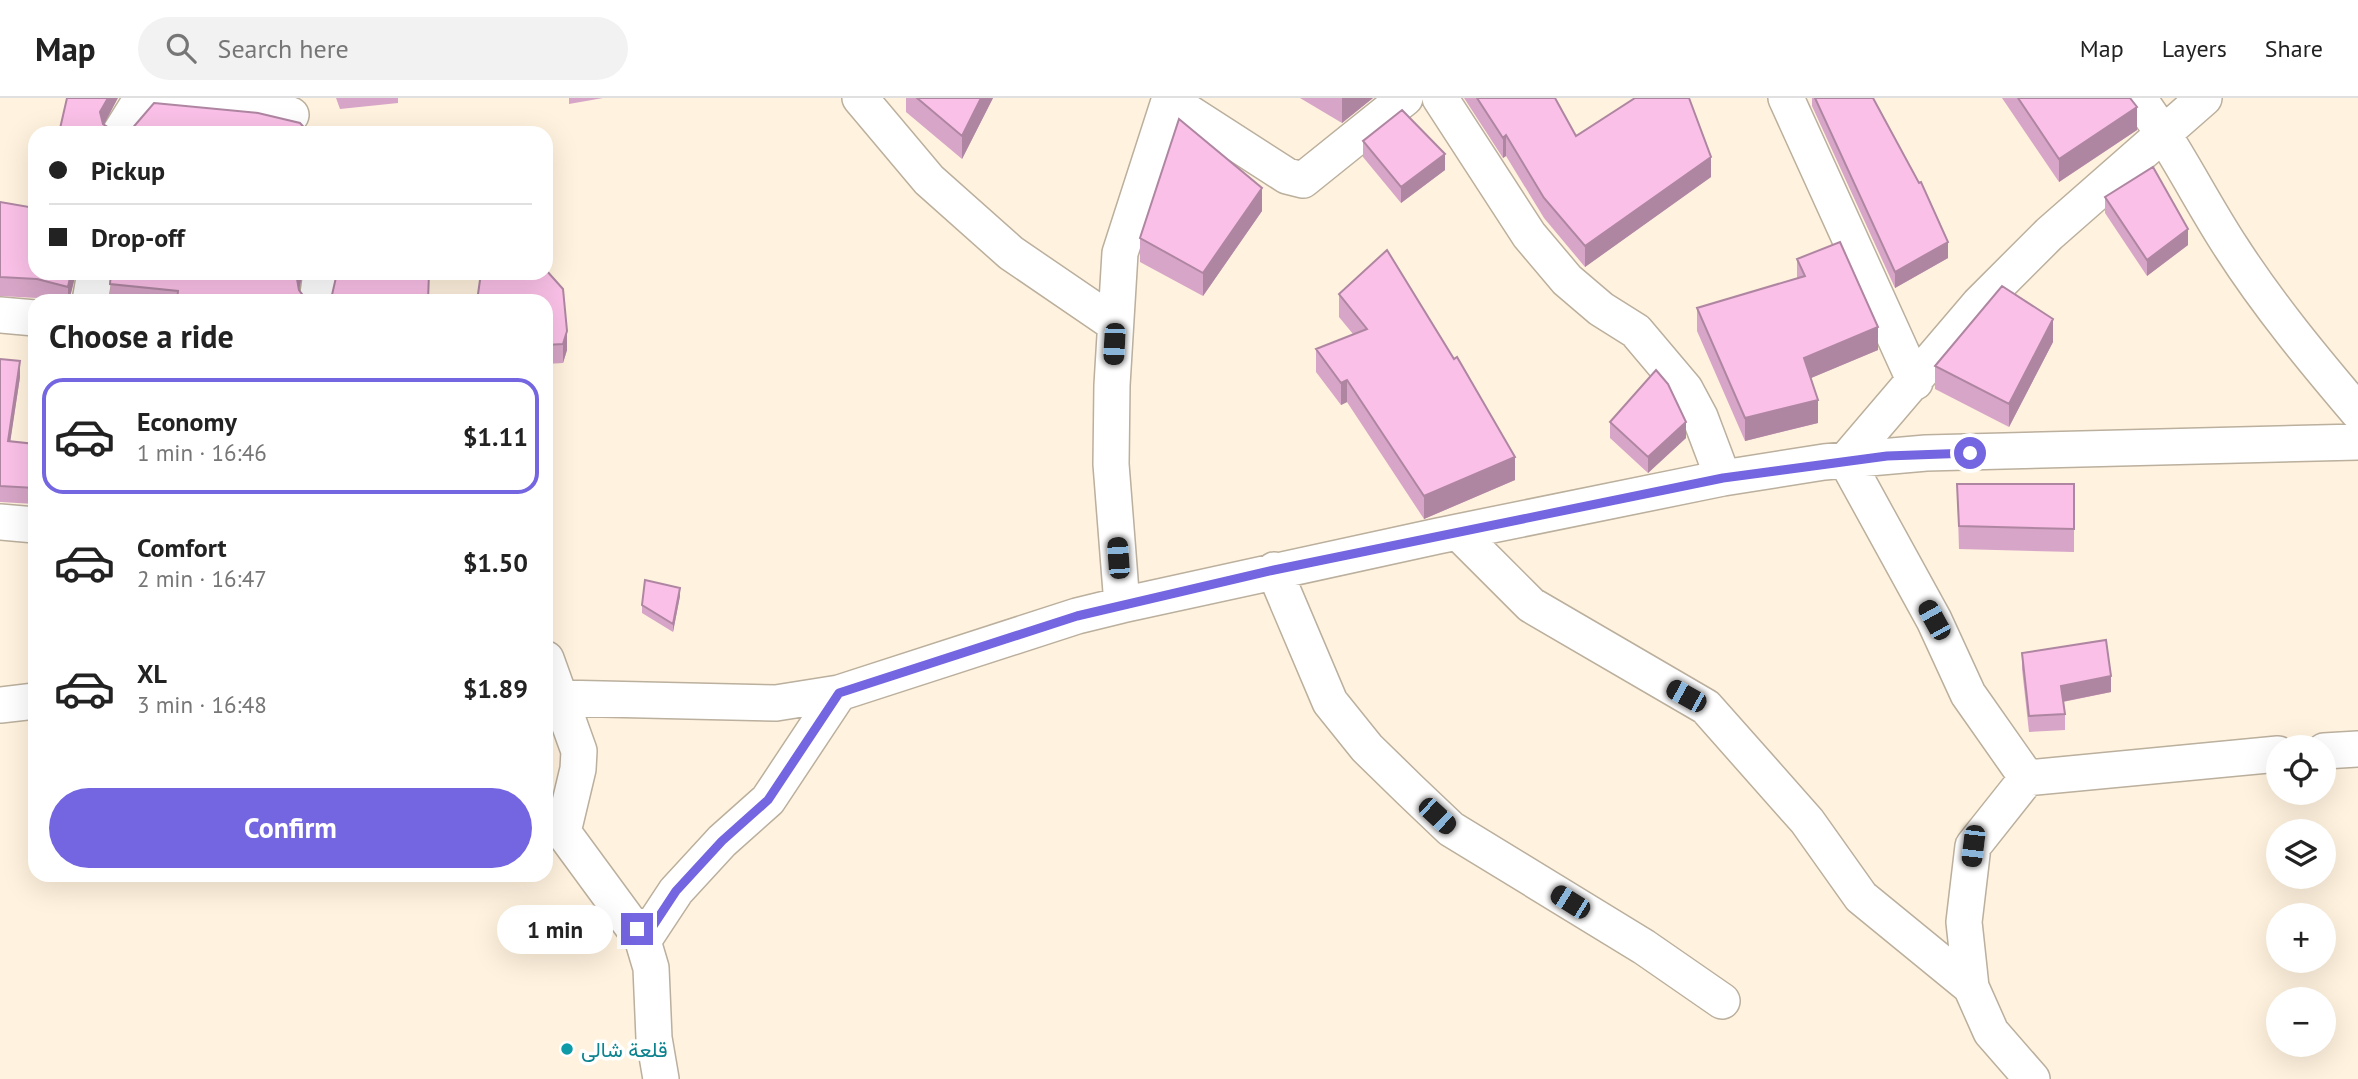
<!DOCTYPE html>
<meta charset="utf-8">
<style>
body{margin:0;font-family:"PT Sans",Vazirmatn,sans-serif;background:#f2f2f2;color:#222;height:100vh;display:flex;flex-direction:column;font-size:26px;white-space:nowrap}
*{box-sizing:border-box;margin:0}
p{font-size:23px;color:#767676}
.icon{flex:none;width:38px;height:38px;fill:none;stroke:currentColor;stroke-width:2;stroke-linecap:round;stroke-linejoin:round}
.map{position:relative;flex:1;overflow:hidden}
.details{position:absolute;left:28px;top:196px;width:525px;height:588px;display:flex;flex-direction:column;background:#fff;border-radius:21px;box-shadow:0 7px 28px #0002}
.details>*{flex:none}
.banner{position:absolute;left:28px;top:28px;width:525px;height:154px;border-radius:21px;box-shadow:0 7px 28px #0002;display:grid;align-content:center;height:154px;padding:0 21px;background:#fff}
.controls{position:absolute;left:2266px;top:637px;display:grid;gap:14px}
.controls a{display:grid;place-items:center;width:70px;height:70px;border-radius:50%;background:#fff;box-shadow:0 7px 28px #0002;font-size:35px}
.end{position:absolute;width:32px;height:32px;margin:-16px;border:9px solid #7465e0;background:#fff;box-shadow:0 0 0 4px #fff}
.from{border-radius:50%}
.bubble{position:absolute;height:49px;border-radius:24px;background:#fff;box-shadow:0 7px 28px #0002;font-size:23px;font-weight:700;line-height:49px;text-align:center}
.car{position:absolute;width:21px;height:42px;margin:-21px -10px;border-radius:9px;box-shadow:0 0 5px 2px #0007;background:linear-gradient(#222 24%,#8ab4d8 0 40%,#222 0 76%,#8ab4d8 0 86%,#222 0)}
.banner b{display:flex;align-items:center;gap:24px;height:66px;font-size:26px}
.banner b+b{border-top:2px solid #e0e0e0}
.banner i{width:18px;height:18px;background:#222}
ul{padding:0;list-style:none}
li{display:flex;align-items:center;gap:21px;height:116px;margin:0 14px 10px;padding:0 7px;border:4px solid transparent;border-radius:21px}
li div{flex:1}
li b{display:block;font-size:26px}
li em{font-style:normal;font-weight:700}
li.active{border-color:#7465e0}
li>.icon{width:63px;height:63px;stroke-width:1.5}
h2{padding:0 21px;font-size:32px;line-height:84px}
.action{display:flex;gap:14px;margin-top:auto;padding:14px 21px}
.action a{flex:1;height:80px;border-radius:42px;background:#7465e0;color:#fff;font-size:28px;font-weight:700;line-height:80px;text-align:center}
header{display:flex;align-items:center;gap:42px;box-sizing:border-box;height:98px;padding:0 35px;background:#fff;border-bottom:2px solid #e0e0e0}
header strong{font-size:33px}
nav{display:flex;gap:38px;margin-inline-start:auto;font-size:24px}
.search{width:490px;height:63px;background:#f2f2f2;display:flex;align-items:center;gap:18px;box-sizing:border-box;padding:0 24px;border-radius:38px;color:#767676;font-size:26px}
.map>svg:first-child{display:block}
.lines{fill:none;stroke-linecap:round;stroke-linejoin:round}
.minor-casing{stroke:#bbaf9d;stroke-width:38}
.minor{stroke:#fff;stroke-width:35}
.wall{fill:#d7a5c7}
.shaded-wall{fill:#af86a2}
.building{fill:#fac0e7;stroke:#af86a2;stroke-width:2}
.route{stroke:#7465e0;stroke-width:9}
.culture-dot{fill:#0f9aa8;stroke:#fff;stroke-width:2.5}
.labels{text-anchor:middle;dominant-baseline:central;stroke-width:7;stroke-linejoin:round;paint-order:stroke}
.culture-label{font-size:21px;fill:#0d838f;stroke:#fff;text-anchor:start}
</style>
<header>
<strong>Map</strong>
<div class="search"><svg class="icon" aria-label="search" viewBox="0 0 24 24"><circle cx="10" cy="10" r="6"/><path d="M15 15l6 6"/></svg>Search here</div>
<nav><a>Map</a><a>Layers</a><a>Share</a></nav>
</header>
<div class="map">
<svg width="2358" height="981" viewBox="0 0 2358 981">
<rect width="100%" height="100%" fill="#fff2de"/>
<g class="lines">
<defs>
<path id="minor" d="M860,0L929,82L1011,155L1115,226
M1440,0L1529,137L1567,182L1601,211L1636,233L1685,291L1700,319L1723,380
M1786,0L1915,284
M2138,0C2174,47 2199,100 2231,149C2269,208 2313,261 2358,314
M1169,2L1287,78L1303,82L1405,0
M120,35L135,11L150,4L291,17
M90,203L95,175
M317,203L321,175
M0,217L35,220
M0,424L35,427
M1458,434L1531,507L1706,609L1807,723L1861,799L1971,889
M1274,472L1330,604L1367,650L1410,692L1451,731L1644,849L1722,903
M1122,507L1111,366L1112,287L1120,155L1170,0
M546,561L579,653L578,671L563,734
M559,600L776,605L839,595L1077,518L1122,507L1438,438L1723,380L1824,364L1926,355L2358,344
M0,607L35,603
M2324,653L2358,651
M2027,680L2278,656
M546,727L563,734L643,843L651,870L654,940L661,981
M643,843L676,793L722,743L768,702L839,595
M2032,981L1991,934L1971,889L1964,824L1973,748L2027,680L1968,596L1934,522L1846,362L1979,206L2049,136L2204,0"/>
</defs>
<use href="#minor" class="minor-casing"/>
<use href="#minor" class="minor"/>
</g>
<path class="wall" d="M336,0H398V5L340,11Z
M569,0H603L569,6Z
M906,0H993L962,61L906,14Z
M1300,0H1373L1342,25Z
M1464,0H1555L1576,38L1711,79L1585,169L1544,120L1506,58L1503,60Z
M1812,0H1873L1948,160L1895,190L1812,8Z
M2002,0H2130L2137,32L2059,84Z
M1363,43L1445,72L1401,105L1363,59Z
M2105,99L2188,147L2147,178L2105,115Z
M0,104L35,175H76L69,203H48L37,200L0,198Z
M1262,113L1203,198L1140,164V140Z
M1797,161L1878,252L1811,280L1818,325L1745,343L1697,233V210L1797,180Z
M111,175H303L299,192L305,200L324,203H428H110Z
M546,175L567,252L563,265L546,266Z
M1339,196L1515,382L1424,421L1347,304L1341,307L1316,274V251L1353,236L1339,219Z
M2053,244L2009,329L1935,291V268Z
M0,261L20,279L10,343L35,346V406L0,404Z
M1610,324L1686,340L1648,375L1610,340Z
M1957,386H2074V454L1959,451Z
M680,498L673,534L642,515V507Z
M2022,555L2111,594L2063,604L2065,616V632L2029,634L2022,571Z"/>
<path class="shaded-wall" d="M108,0H118L100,34V14Z
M981,0H993L962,61V38Z
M1342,0H1373L1342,25Z
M2137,9V32L2059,84V61Z
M1506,37V58L1503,60V40Z
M1445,56V72L1401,105V89Z
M1711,59V79L1585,169V148Z
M1262,90V113L1203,198V175Z
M2188,131V147L2147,178V162Z
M1948,144V160L1895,190V174Z
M71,175H76L69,203H68V189Z
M298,175H303L297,200V181Z
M2053,221V244L2009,329V306Z
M1878,229V252L1804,283V260Z
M567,233V252L563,265V246Z
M20,263V279L8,359V343Z
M1347,282V304L1341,307V285Z
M1818,302V325L1745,343V320Z
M1686,324V340L1648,375V359Z
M1515,359V382L1424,421V398Z
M680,490V498L673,534V526Z
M2111,578V594L2061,604V588Z"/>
<path class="building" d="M67,0H108L100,14L103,26L117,35H59Z
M917,0H981L962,38Z
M1477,0H1555L1576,38L1635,0H1689L1711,59L1585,148L1544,100L1506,37L1503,40Z
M1815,0H1873L1919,85L1921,84L1948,144L1895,174Z
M2018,0H2130L2137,9L2059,61Z
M154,5L258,15L300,25L309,35H122L130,33Z
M1402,12L1445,56L1401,89L1363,43Z
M1179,21L1262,90L1203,175L1140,140Z
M400,30L401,35H392Z
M2153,69L2188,131L2147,162L2105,99Z
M0,104L35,110V175H71L68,189L37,181L0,179Z
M1840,144L1878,229L1804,260L1818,302L1745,320L1697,210L1805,178L1797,161Z
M1387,152L1454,261L1457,259L1515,359L1424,398L1347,282L1341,285L1316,251L1367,231L1339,196Z
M546,172L563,191L567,233L563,246L546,247V203H477L481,175H546Z
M111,175H298L297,181L299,192L305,200L324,203L332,197L337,175H429L428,203H177L178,193L110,186Z
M2002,188L2053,221L2009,306L1935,268Z
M0,261L20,263L8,343L35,346V390L0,388Z
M1656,272L1668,286L1686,324L1648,359L1610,324Z
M1957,386H2074V431L1959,428Z
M645,482L680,490L673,526L642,507Z
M2106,542L2111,578L2061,588L2065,616L2029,618L2022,555Z"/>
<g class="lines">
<path class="route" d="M637,831L643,843L676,793L722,743L768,702L839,595L1077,518L1274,472L1723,380L1887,358L1970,355"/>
</g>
<circle class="culture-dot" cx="567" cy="951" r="7"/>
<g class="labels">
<g class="culture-label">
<text x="581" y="951">قلعة شالى</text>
</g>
</g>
</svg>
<div class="controls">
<a><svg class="icon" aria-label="locate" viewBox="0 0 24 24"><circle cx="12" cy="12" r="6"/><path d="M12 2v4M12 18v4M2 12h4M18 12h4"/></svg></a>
<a><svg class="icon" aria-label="layers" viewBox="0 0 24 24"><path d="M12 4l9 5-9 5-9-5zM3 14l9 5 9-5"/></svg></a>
<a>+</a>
<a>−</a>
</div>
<i class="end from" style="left:1970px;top:355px"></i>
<i class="end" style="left:637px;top:831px"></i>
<div class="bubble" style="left:497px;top:807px;width:116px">1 min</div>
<i class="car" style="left:1114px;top:246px;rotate:183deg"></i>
<i class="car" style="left:1118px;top:460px;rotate:356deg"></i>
<i class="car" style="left:1934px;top:522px;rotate:331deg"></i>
<i class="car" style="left:1686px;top:598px;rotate:299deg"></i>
<i class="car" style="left:1437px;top:718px;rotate:133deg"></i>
<i class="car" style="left:1973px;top:748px;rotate:187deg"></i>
<i class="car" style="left:1570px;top:804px;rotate:302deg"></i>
<div class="banner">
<b><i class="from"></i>Pickup</b>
<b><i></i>Drop-off</b>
</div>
<section class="details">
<h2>Choose a ride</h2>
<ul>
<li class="active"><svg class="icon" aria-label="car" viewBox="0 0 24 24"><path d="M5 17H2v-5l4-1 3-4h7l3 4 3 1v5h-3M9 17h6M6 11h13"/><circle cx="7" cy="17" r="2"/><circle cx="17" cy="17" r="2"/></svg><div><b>Economy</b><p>1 min · 16:46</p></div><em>$1.11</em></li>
<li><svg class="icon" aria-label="car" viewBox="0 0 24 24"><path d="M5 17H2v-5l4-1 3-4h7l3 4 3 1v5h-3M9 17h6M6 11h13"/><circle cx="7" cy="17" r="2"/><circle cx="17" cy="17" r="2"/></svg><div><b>Comfort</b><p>2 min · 16:47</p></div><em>$1.50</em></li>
<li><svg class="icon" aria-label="car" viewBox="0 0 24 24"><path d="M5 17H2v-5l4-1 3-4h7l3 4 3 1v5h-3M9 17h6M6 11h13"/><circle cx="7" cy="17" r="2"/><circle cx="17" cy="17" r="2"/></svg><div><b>XL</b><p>3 min · 16:48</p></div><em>$1.89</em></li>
</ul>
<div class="action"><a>Confirm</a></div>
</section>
</div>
